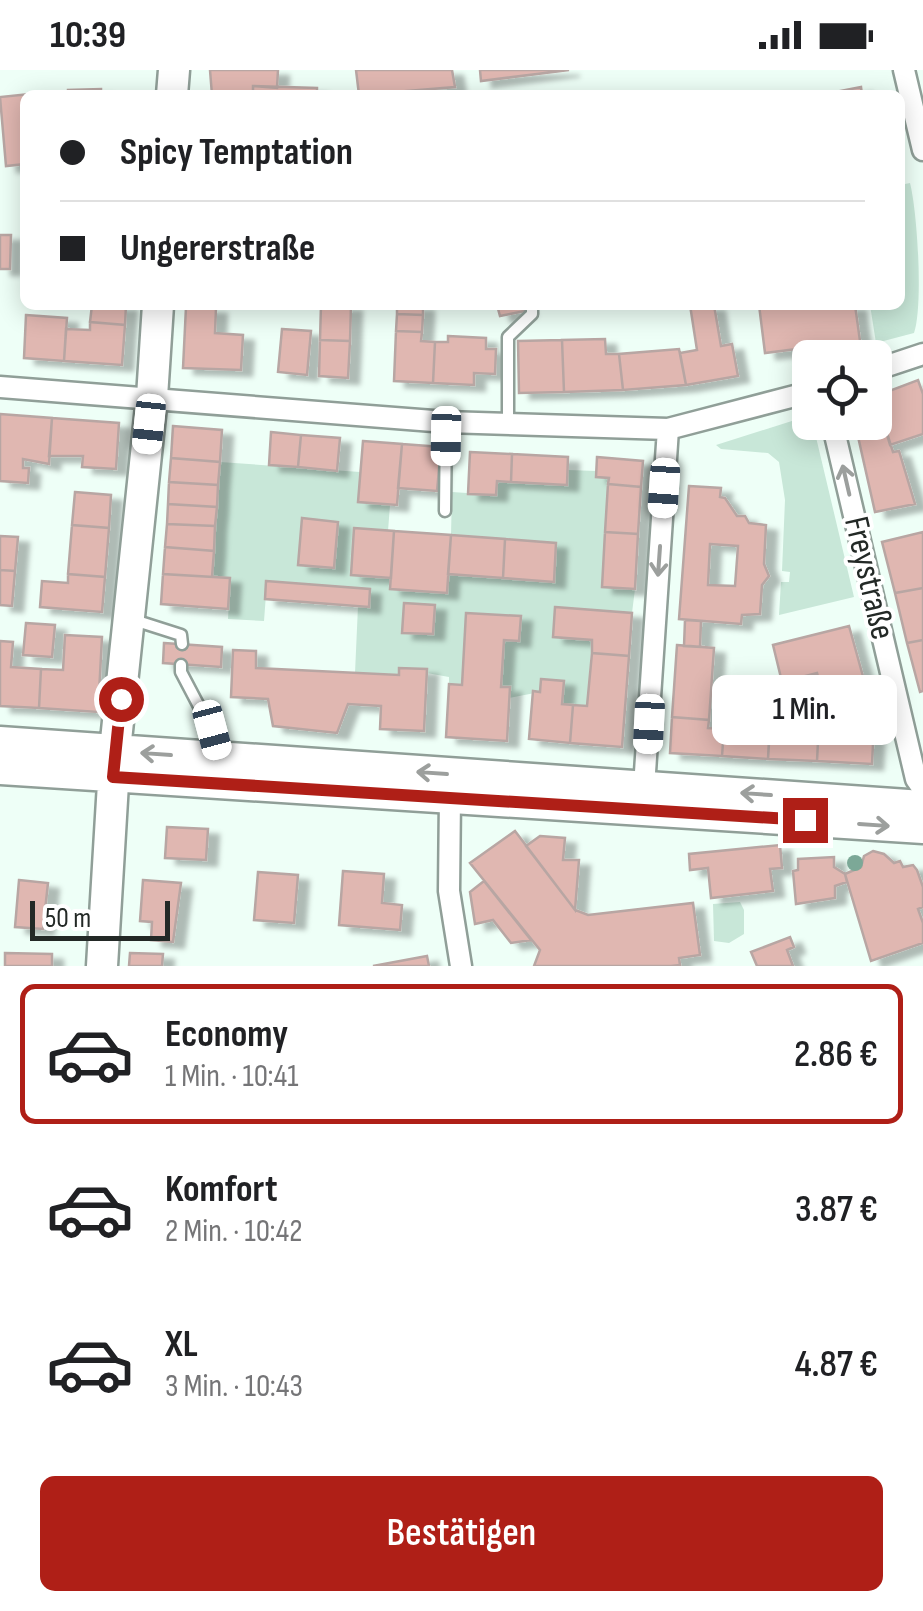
<!DOCTYPE html>
<html lang="de">
<meta charset="utf-8">
<style>
body{margin:0;font-family:"Sofia Sans Condensed",sans-serif;background:#f6f6f6;color:#202124;height:100vh;display:flex;flex-direction:column;font-size:38px;white-space:nowrap}
*{box-sizing:border-box;margin:0}
p{font-size:32px;color:#757577}
.icon{flex:none;width:55px;height:55px;fill:none;stroke:currentColor;stroke-width:2;stroke-linecap:round;stroke-linejoin:round}
.map{position:relative;height:896px;overflow:hidden}
.sheet{display:flex;flex-direction:column;background:#fff;flex:1}
.sheet>*{flex:none}
.banner{position:absolute;left:20px;top:20px;width:885px;height:220px;border-radius:15px;box-shadow:0 5px 25px #0003;display:grid;align-content:center;height:220px;padding:0 40px;background:#fff}
.buttons{position:absolute;left:792px;top:270px;display:grid;gap:20px}
.buttons a{display:grid;place-items:center;width:100px;height:100px;border-radius:15px;background:#fff;box-shadow:0 5px 25px #0003;font-size:50px}
.scale{position:absolute;left:30px;bottom:25px;width:140px;box-sizing:border-box;padding-left:10px;border:5px solid #232926;border-top:0;font-size:28px;line-height:35px;white-space:nowrap;color:#232926;-webkit-text-stroke:8px #fff;paint-order:stroke}
.end{position:absolute;width:45px;height:45px;margin:-22px;border:12px solid #af1f17;background:#fff;box-shadow:0 0 0 5px #fff}
.from{border-radius:50%}
.bubble{position:absolute;height:70px;border-radius:15px;background:#fff;box-shadow:0 5px 25px #0003;font-size:32px;font-weight:600;line-height:70px;text-align:center}
.car{position:absolute;width:30px;height:60px;margin:-30px -15px;border-radius:12px;box-shadow:0 0 8px 2px #0007;background:linear-gradient(#fff 24%,#345 0 40%,#fff 0 76%,#345 0 86%,#fff 0)}
.banner b{display:flex;align-items:center;gap:35px;height:95px;font-size:38px}
.banner b+b{border-top:2px solid #e0e0e0}
.banner i{width:25px;height:25px;background:#202124}
ul{padding:18px 0 0;list-style:none}
li{display:flex;align-items:center;gap:30px;height:140px;margin:0 20px 15px;padding:0 20px;border:5px solid transparent;border-radius:15px}
li div{flex:1}
li b{display:block;font-size:38px}
li em{font-style:normal;font-weight:600}
li.current{border-color:#af1f17}
li>.icon{width:90px;height:90px;stroke-width:1.5}
.action{display:flex;gap:20px;margin-top:auto;padding:20px 40px}
.action a{flex:1;height:115px;border-radius:15px;background:#af1f17;color:#fff;font-size:40px;font-weight:600;line-height:115px;text-align:center}
.status{display:flex;justify-content:space-between;align-items:center;height:70px;padding:0 50px;background:#fff;direction:ltr}
.status svg{height:28px;fill:currentColor}
.map>svg:first-child{display:block}
.green{fill:#c8e7d8}
.building{fill:#e0b7b1;stroke:#b8a6a3;stroke-width:2.5;fill-rule:evenodd;filter:url(#shadow)}
.lines{fill:none;stroke-linecap:round;stroke-linejoin:round}
.lane-casing{stroke:#909f98;stroke-width:15}
.street-casing{stroke:#909f98;stroke-width:25}
.secondary-casing{stroke:#909f98;stroke-width:35}
.lane{stroke:#fff;stroke-width:10}
.street{stroke:#fff;stroke-width:20}
.secondary{stroke:#fff;stroke-width:30}
.tree{fill:#7ca897}
.oneway{stroke:#9c9f9d}
.route{stroke:#af1f17;stroke-width:12}
.labels{text-anchor:middle;dominant-baseline:central;stroke-width:8;stroke-linejoin:round;paint-order:stroke}
.street-label{font-size:35px;fill:#232926;stroke:#fff}
</style>
<div class="status"><b>10:39</b><svg viewBox="0 0 49 12"><path d="M0 12V9h3v3zM5 12V6h3v6zM10 12V3h3v9zM15 12V0h3v12zM26 1h20v11H26zM47 4h2v5h-2z"/></svg></div>
<div class="map">
<svg width="923" height="896" viewBox="0 0 923 896">
<defs>
<filter id="shadow"><feDropShadow dx="11" dy="6" stdDeviation="2.5" flood-color="#0004"/></filter>
</defs>
<rect width="100%" height="100%" fill="#eefff7"/>
<path class="green" d="M910,113C918,145 923,238 914,263L876,273L870,235H900V115Z
M795,350L807,351L815,363L854,527L779,545L781,512H789L790,502L782,501L785,430L779,392L768,383L721,379L716,375Z
M220,392L360,402L358,432L390,435L388,461L391,519L446,523L448,504L553,512L556,474L451,465L452,422L496,425L497,411L566,415L568,400L596,401V407L609,408L602,517L635,519L632,543L556,537L592,570L587,636L562,634L564,611L541,609L540,622L509,628L501,617L504,570H519L520,546L467,543L462,615L449,614V607L399,598V605L355,603L358,536L369,537L370,519L267,511L264,551L228,549L230,509L212,507Z
M740,832L744,840V864L729,873L714,871L713,834Z"/>
<path class="building" d="M210,0H278L277,18L253,16V25H212Z
M356,0H452L455,17L359,25Z
M480,0H569L481,11Z
M253,16L317,18V25H253Z
M861,17L862,25H820Z
M101,19V25H68V20Z
M30,24L25,25V94L6,96L0,27Z
M0,165H11L10,199H0Z
M92,235H126L125,255L90,252Z
M321,235H351L350,271L320,270Z
M397,235H423V245L397,244Z
M497,235H524L525,241L500,246Z
M690,235H714L721,276L732,274L738,306L686,315L680,283L697,280Z
M759,235H855L860,271L765,283Z
M186,237L216,238L215,263L243,265L241,300L183,298Z
M397,244L423,245L422,262L396,261Z
M26,245L67,248L64,291L24,288Z
M90,252L125,255L122,295L64,291L66,259L90,260Z
M282,259L311,261L307,305L278,302Z
M396,261L422,262L421,271L435,272L433,313L394,311Z
M448,266L486,268V279H496L495,304L474,303V315L433,313L435,272H448Z
M605,269L606,284H619L623,320L564,322L562,270Z
M320,270L350,271L348,308L319,306Z
M562,270L564,322L519,323L518,271Z
M679,279L686,315L623,320L619,284Z
M918,310L923,324V364L890,375L876,326Z
M0,344L52,348L49,394L23,389V398H29L28,413L0,411Z
M52,348L119,353L116,399L82,397L83,386H49Z
M884,354L893,382L899,381L915,434L875,442L857,362Z
M173,356L222,360L220,392L171,388Z
M271,362L301,365L298,397L269,395Z
M301,365L340,368L337,401L298,397Z
M363,371L402,374L397,435L358,432Z
M402,374L441,377L437,421L398,418Z
M470,382L512,384L511,412L497,411L496,425L468,424Z
M512,384L568,387L567,415L511,412Z
M597,387L643,391L641,417L608,414L609,408L596,407Z
M171,388L220,392L218,415L169,412Z
M169,412L218,415L217,437L168,434Z
M608,414L641,417L638,464L605,462Z
M689,416L721,418L720,427L725,428L737,446H745L749,453L766,455L764,494L769,506L762,515L760,544L742,545L741,554L679,549ZM710,474L738,476L735,516L708,515Z
M75,422L111,425L109,458L72,455Z
M168,434L217,437L215,456L167,454Z
M302,448L338,452L334,498L298,495Z
M167,454L215,456L214,481L165,477Z
M72,455L109,458L105,507L68,504Z
M354,458L394,461L391,508L351,505Z
M394,461L451,465L447,523L390,519Z
M605,462L638,464L635,519L602,517Z
M923,462V518L895,523L882,472Z
M451,465L505,469L503,508L448,504Z
M0,466L18,467L15,501L0,500Z
M505,469L556,473L554,512L503,508Z
M165,477L214,481L212,507L163,504Z
M0,500L15,501L12,536L0,535Z
M68,504L105,507L102,542L40,537L42,511L68,513Z
M163,504L230,508L228,539L161,534Z
M266,511L370,519L369,537L265,529Z
M923,518V570L907,573L895,523Z
M404,533L435,535L433,564L402,563Z
M555,537L632,543L629,586L592,583V570L553,567Z
M466,543L521,546L519,571L504,570L501,617H510L507,671L446,667L449,614L462,615Z
M685,550L701,551L700,577L684,576Z
M26,553L55,555L52,587L23,585Z
M849,556L864,610L822,621L817,603L782,612L773,575Z
M65,565L102,567L98,642L39,638L41,599L63,600Z
M923,570V621L920,622L907,573Z
M0,571L13,572L11,597L41,599L39,638L0,636Z
M164,573L222,577L221,597L163,593Z
M677,575L714,578L709,650L672,647Z
M233,580L256,581V598L399,605V598L427,599L424,661L380,659L381,636L348,634L337,663L273,656L268,629L231,627Z
M592,583L629,586L622,677L570,673L573,635L587,636Z
M541,609L564,611L562,634L573,635L570,673L529,669L533,621L540,622Z
M848,634L875,635L872,694L817,691L819,652L847,653Z
M672,647L709,650L708,658L724,659L722,686L670,683Z
M770,650L819,652L817,691L768,689Z
M735,654L770,657L768,689L722,686L724,659L735,660Z
M167,757L208,759L206,790L165,788Z
M515,761L575,840L588,845L693,833L700,885L679,888L680,895L671,896H534L540,880L470,793Z
M540,766L565,768L563,790H579L575,840L526,776Z
M780,775L782,798L770,799L773,821L711,828L708,798L690,800L689,784Z
M873,781L884,784L894,793L900,791L903,797L913,795L917,800L923,817V837L918,839L923,853V873L871,891L845,804L861,797L864,786Z
M834,787V797L845,804L847,812L835,816V828L796,834L793,801L798,800V789Z
M343,801L384,804L382,833L402,835L400,860L339,855Z
M258,802L298,805L294,853L254,850Z
M19,810L48,813L43,859L15,857Z
M143,810L181,813L173,872L151,870L152,852L140,851Z
M484,811L531,870L511,873L493,850L475,854L470,822Z
M790,867L794,877L787,880L793,896H757L751,882Z
M5,883L52,884V896H5Z
M130,883L163,884L162,896H129Z
M427,886L429,896H373Z"/>
<g class="lines">
<defs>
<path id="lane" d="M508,353V267L532,244V235
M445,441L446,352
M134,550L181,565L182,574
M181,595V602L212,661L218,682"/>
<path id="street" d="M904,0L923,80
M875,300L923,284
M0,317L446,352L668,359L810,322
M832,352L916,709L923,719
M644,717L668,359
M450,727L449,821L461,896"/>
<path id="secondary" d="M172,25L174,0
M0,672L923,736
M0,699L923,758
M102,896L115,680L152,327L158,235"/>
</defs>
<use href="#lane" class="lane-casing"/>
<use href="#street" class="street-casing"/>
<use href="#secondary" class="secondary-casing"/>
<use href="#lane" class="lane"/>
<use href="#street" class="street"/>
<use href="#secondary" class="secondary"/>
</g>
<circle class="tree" cx="855" cy="793" r="8"/>
<defs><path id="oneway-shaft" d="M-6 0H5M1.5-3L5.5 0L1.5 3" fill="none" stroke-width="1.6" stroke-linecap="round" stroke-linejoin="round" transform="scale(2.5)"/></defs>
<g class="oneway">
<use href="#oneway-shaft" transform="translate(846 410) rotate(-103)"/>
<use href="#oneway-shaft" transform="translate(659 491) rotate(94)"/>
<use href="#oneway-shaft" transform="translate(156 684) rotate(-176)"/>
<use href="#oneway-shaft" transform="translate(432 703) rotate(-176)"/>
<use href="#oneway-shaft" transform="translate(756 724) rotate(-176)"/>
<use href="#oneway-shaft" transform="translate(874 755) rotate(4)"/>
</g>
<g class="lines">
<path class="route" d="M121,629L113,707L805,750"/>
</g>
<g class="labels">
<g class="street-label">
<text transform="translate(869 508) rotate(77)">Freystraße</text>
</g>
</g>
</svg>
<div class="buttons">
<a><svg class="icon" aria-label="locate" viewBox="0 0 24 24"><circle cx="12" cy="12" r="6"/><path d="M12 2v4M12 18v4M2 12h4M18 12h4"/></svg></a>
</div>
<div class="scale">50 m</div>
<i class="end from" style="left:121px;top:629px"></i>
<i class="end" style="left:805px;top:750px"></i>
<div class="bubble" style="left:712px;top:605px;width:185px">1 Min.</div>
<i class="car" style="left:149px;top:354px;rotate:186deg"></i>
<i class="car" style="left:446px;top:366px;rotate:181deg"></i>
<i class="car" style="left:664px;top:418px;rotate:184deg"></i>
<i class="car" style="left:649px;top:654px;rotate:183deg"></i>
<i class="car" style="left:212px;top:660px;rotate:165deg"></i>
<div class="banner">
<b><i class="from"></i>Spicy Temptation</b>
<b><i></i>Ungererstraße</b>
</div>
</div>
<section class="sheet">
<ul>
<li class="current"><svg class="icon" aria-label="car" viewBox="0 0 24 24"><path d="M5 17H2v-5l4-1 3-4h7l3 4 3 1v5h-3M9 17h6M6 11h13"/><circle cx="7" cy="17" r="2"/><circle cx="17" cy="17" r="2"/></svg><div><b>Economy</b><p>1 Min. · 10:41</p></div><em>2.86 €</em></li>
<li><svg class="icon" aria-label="car" viewBox="0 0 24 24"><path d="M5 17H2v-5l4-1 3-4h7l3 4 3 1v5h-3M9 17h6M6 11h13"/><circle cx="7" cy="17" r="2"/><circle cx="17" cy="17" r="2"/></svg><div><b>Komfort</b><p>2 Min. · 10:42</p></div><em>3.87 €</em></li>
<li><svg class="icon" aria-label="car" viewBox="0 0 24 24"><path d="M5 17H2v-5l4-1 3-4h7l3 4 3 1v5h-3M9 17h6M6 11h13"/><circle cx="7" cy="17" r="2"/><circle cx="17" cy="17" r="2"/></svg><div><b>XL</b><p>3 Min. · 10:43</p></div><em>4.87 €</em></li>
</ul>
<div class="action"><a>Bestätigen</a></div>
</section>
